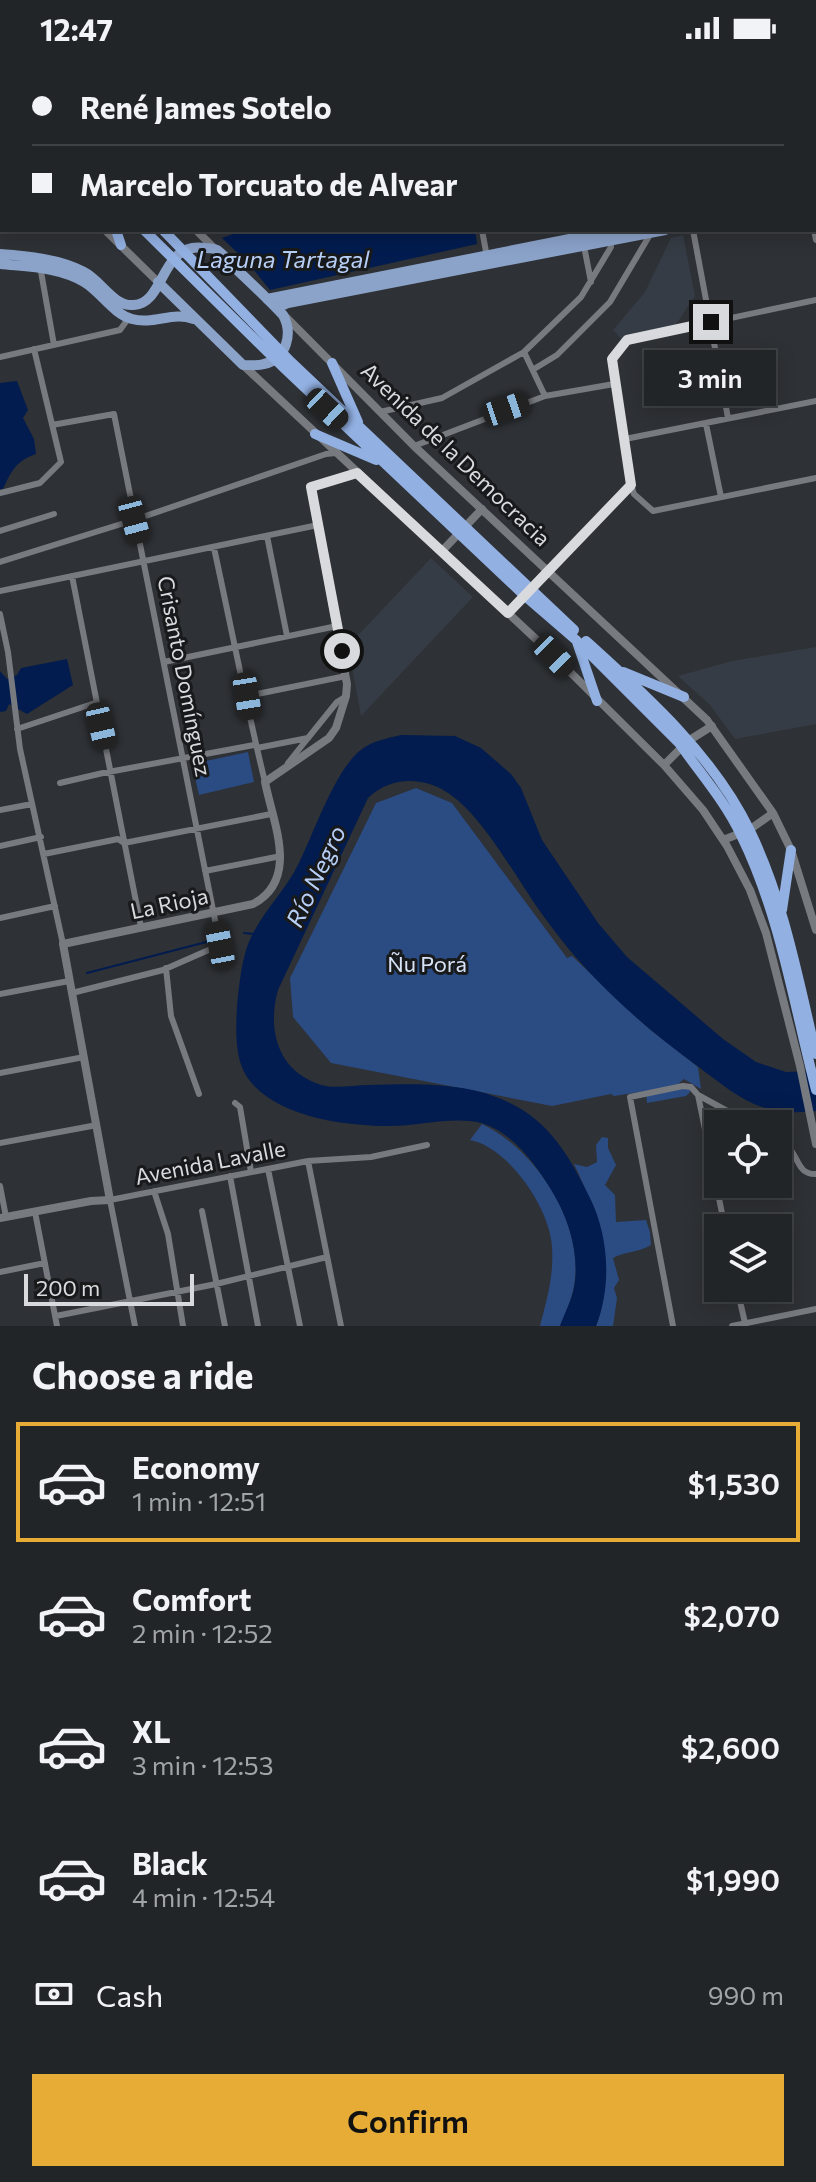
<!DOCTYPE html>
<meta charset="utf-8">
<style>
body{margin:0;font-family:Commissioner,sans-serif;background:#2a2d30;color:#f1f3f6;height:100vh;display:flex;flex-direction:column;font-size:30px;white-space:nowrap}
*{box-sizing:border-box;margin:0}
p{font-size:26px;color:#a2a5a8}
.icon{flex:none;width:44px;height:44px;fill:none;stroke:currentColor;stroke-width:2;stroke-linecap:round;stroke-linejoin:round}
.map{position:relative;height:1270px;overflow:hidden}
.details{display:flex;flex-direction:column;background:#222528;flex:1}
.details>*{flex:none}
.hud{position:absolute;left:0px;top:0px;width:816px;height:176px;box-shadow:0 4px 20px #0003,0 0 0 2px #3f4245;display:grid;align-content:center;height:176px;padding:0 32px;background:#222528}
.controls{position:absolute;left:704px;top:1054px;display:grid;gap:16px}
.controls a{display:grid;place-items:center;width:88px;height:88px;border-radius:0px;background:#222528;box-shadow:0 4px 20px #0003,0 0 0 2px #3f4245;font-size:40px}
.scale{position:absolute;left:24px;bottom:20px;width:170px;box-sizing:border-box;padding-left:8px;border:4px solid #d8dadd;border-top:0;font-size:22px;line-height:28px;white-space:nowrap;color:#d8dadd;-webkit-text-stroke:6px #17191a;paint-order:stroke}
.end{position:absolute;width:36px;height:36px;margin:-18px;border:10px solid #d8dadd;background:#111;box-shadow:0 0 0 4px #111}
.from{border-radius:50%}
.bubble{position:absolute;height:56px;border-radius:0px;background:#222528;box-shadow:0 4px 20px #0003,0 0 0 2px #3f4245;font-size:26px;font-weight:600;line-height:56px;text-align:center}
.car{position:absolute;width:24px;height:48px;margin:-24px -12px;border-radius:10px;box-shadow:0 0 6px 2px #0007;background:linear-gradient(#222 24%,#8ab4d8 0 40%,#222 0 76%,#8ab4d8 0 86%,#222 0)}
.hud b{display:flex;align-items:center;gap:28px;height:76px;font-size:30px}
.hud b+b{border-top:2px solid #3f4245}
.hud i{width:20px;height:20px;background:#f1f3f6}
ul{padding:0;list-style:none}
li{display:flex;align-items:center;gap:24px;height:120px;margin:0 16px 12px;padding:0 16px;border:4px solid transparent;border-radius:0px}
li div{flex:1}
li b{display:block;font-size:30px}
li em{font-style:normal;font-weight:600}
li.selected{border-color:#e6ac36}
li>.icon{width:72px;height:72px;stroke-width:1.5}
h2{padding:0 32px;font-size:36px;line-height:96px}
.pay{display:flex;align-items:center;gap:20px;height:88px;padding:0 32px;font-size:30px}
.pay p{margin-inline-start:auto}
.primary-button{display:flex;gap:16px;margin-top:auto;padding:16px 32px}
.primary-button a{flex:1;height:92px;border-radius:0px;background:#e6ac36;color:#111;font-size:32px;font-weight:600;line-height:92px;text-align:center}
.status{display:flex;justify-content:space-between;align-items:center;height:56px;padding:0 40px;background:#222528;direction:ltr}
.status svg{height:22px;fill:currentColor}
.map>svg:first-child{display:block}
.built{fill:#363c45}
.green{fill:#2b4b83}
.water{fill:#021c4f}
.lines{fill:none;stroke-linecap:round;stroke-linejoin:round}
.stream{stroke:#021c4f;stroke-width:2}
.minor{stroke:#777a7f;stroke-width:6}
.tertiary{stroke:#777a7f;stroke-width:8}
.primary{stroke:#8ba2c9;stroke-width:10}
.trunk{stroke:#92b0e2;stroke-width:10}
.route{stroke:#d8dadd;stroke-width:10}
.labels{text-anchor:middle;dominant-baseline:central;stroke-width:6;stroke-linejoin:round;paint-order:stroke}
.street-label{font-size:22px;fill:#d8dadd;stroke:#17191a}
.park-label{font-size:22px;fill:#d6e3f7;stroke:#17191a}
.water-label{font-size:24px;font-style:italic;fill:#b7cff7;stroke:#17191a}
</style>
<div class="status"><b>12:47</b><svg viewBox="0 0 49 12"><path d="M0 12V9h3v3zM5 12V6h3v6zM10 12V3h3v9zM15 12V0h3v12zM26 1h20v11H26zM47 4h2v5h-2z"/></svg></div>
<div class="map">
<svg width="816" height="1270" viewBox="0 0 816 1270">
<rect width="100%" height="100%" fill="#2e3135"/>
<path class="built" d="M683,179L695,240L675,270L631,279L623,285L613,274L645,236L671,182Z
M431,502L473,541L361,660L348,590Z
M816,591V668L735,683L710,649L678,620L732,605Z"/>
<path class="green" d="M248,696L254,726L199,739L192,708Z
M416,732L452,747L567,902L572,900L647,971L698,1011L701,1033L684,1023L679,1027L691,1035L686,1040L647,1047L646,1035L614,1040L611,1038L552,1050L331,1007L293,961L290,922L376,747Z
M482,1068C537,1094 588,1172 573,1235C570,1247 565,1259 560,1270H540C547,1243 554,1219 552,1191C550,1152 508,1091 470,1084Z
M602,1081L608,1082V1092L616,1109L605,1129L615,1139L616,1166L646,1164L650,1176L651,1189C638,1197 625,1195 613,1202L619,1224L614,1232L617,1242L613,1270H596C617,1216 598,1158 574,1108L587,1111L597,1106L596,1089Z"/>
<path class="water" d="M244,174H475L477,188L270,234L248,207L222,182Z
M17,325L28,354L23,362L34,383L36,398C16,405 12,414 3,433H0V327Z
M67,603L73,629L27,658L9,648L6,655L0,656V615L7,623L17,619L21,612Z
M401,679L455,680L481,692L511,718L521,732L542,784L598,867L627,901L723,983L756,1006L786,1016L816,1015V1055C797,1057 780,1057 762,1051C739,1043 720,1027 700,1012C641,969 590,924 547,865C519,828 487,765 451,739C425,720 391,720 368,742L278,934C267,973 277,1015 321,1029C335,1033 354,1029 369,1029C410,1028 457,1026 496,1041C545,1059 567,1095 589,1140C609,1179 612,1230 596,1270H560C564,1259 570,1247 573,1236C581,1204 570,1165 553,1137C537,1110 513,1076 481,1067C453,1060 419,1070 390,1070C345,1070 274,1061 247,1021C234,1001 236,972 237,950C239,931 241,909 247,891C258,860 284,837 298,809C314,777 335,713 362,693C373,685 388,682 401,679Z"/>
<g class="lines">
<path class="stream" d="M244,877L254,878
M87,917L214,884"/>
<path class="minor" d="M326,0L327,2
M450,0V2
M564,0L565,2
M739,0V2
M35,2L39,0
M482,2L492,0
M690,2V0
M482,174L487,201
M693,174L728,362
M814,174L816,184
M584,190L591,226
M40,210L54,289
M816,244L627,284L612,303L631,429L634,438L653,455L816,422
M524,296L545,340
M0,301L120,274L128,263
M534,313L557,299L610,246L651,177
M380,356L442,342L524,296L581,241L611,191V184
M706,368L721,441
M52,369L114,358L220,889L163,914L72,937
M625,383L816,345
M414,390L545,340L614,328
M0,437L40,427L61,406L34,293
M0,475L54,458
M267,480L287,580
M214,492C231,570 246,649 265,726
M0,506L134,464L326,398L336,397
M548,514L631,429
M72,520L141,871
M0,535L318,469
M0,558L8,596L20,693L63,888
M164,606L337,570
M247,640L346,620
M17,673L95,647
M257,692L308,682L337,646L345,641
M288,707L308,682
M60,727L103,717L254,689
M0,754L32,748
M0,790L41,781
M44,798L118,783L124,787L271,758
M205,815L281,800
M0,862L55,850
M166,912L171,960L199,1038
M0,938L69,925
M0,1017L84,1001
M698,1039L725,1172
M235,1047L240,1051L251,1116
M778,1083C801,1095 794,1119 816,1118
M0,1087L97,1069
M308,1105L341,1270
M268,1113L300,1270
M230,1120L258,1270
M0,1130L6,1161
M154,1135L168,1178L183,1270
M202,1155L225,1270
M35,1156L57,1270
M0,1216L45,1207
M737,1232L745,1267
M56,1260L216,1228L327,1201
M135,1270L110,1144L308,1105L371,1101L427,1089
M673,1270L630,1041L683,1030L691,1031L698,1039L751,1068
M732,1270L816,1253"/>
<path class="tertiary" d="M9,0L11,2
M0,76L2,78
M105,174L158,226
M196,174L215,193
M285,260L414,390L707,664L773,757L791,794L816,874
M243,309L554,600L664,709L703,754L727,790L750,834L766,877L800,1010L816,1088
M442,495L482,453
M508,557L548,514
M664,709L688,685L712,670
M723,784L749,774L773,757
M0,1162L91,1145L110,1144L63,888L253,848C300,823 273,767 265,726L329,682L336,672L346,640L347,628L311,431L357,417"/>
<path class="primary" d="M814,136L816,135
M0,198C27,200 60,203 84,216C101,224 113,251 134,249C166,247 160,185 205,192C208,192 215,193 217,194C223,198 229,206 235,212C251,227 268,243 283,259C293,277 287,303 264,308C258,310 250,309 243,309L158,226
M0,208C28,211 59,211 84,226C101,236 113,258 132,263C153,269 174,255 193,263
M267,243L615,174
M277,252L288,247L665,174"/>
<path class="trunk" d="M0,20L2,22
M0,41L2,43
M116,174L121,189
M144,174L285,313L525,540L576,584L679,687C700,717 725,745 741,779C780,858 794,949 816,1034
M163,174L291,306L574,574
M332,307L358,366
M315,378L376,404
M586,585C647,640 714,700 750,775C784,845 798,923 816,998
M577,586L597,645
M623,616L684,641
M782,854L791,794"/>
</g>
<g class="lines">
<path class="route" d="M342,595L311,431L357,417L508,557L631,429L612,303L627,284L711,266"/>
</g>
<g class="labels">
<g class="street-label">
<text transform="translate(456 398) rotate(44)">Avenida de la Democracia</text>
<text transform="translate(185 620) rotate(79)">Crisanto Domínguez</text>
<text transform="translate(169 847) rotate(-12)">La Rioja</text>
<text transform="translate(210 1106) rotate(-11)">Avenida Lavalle</text>
</g>
<g class="park-label">
<text x="427" y="907">Ñu Porá</text>
</g>
<g class="water-label">
<text x="283" y="202">Laguna Tartagal</text>
<text transform="translate(315 820) rotate(-65)">Río Negro</text>
</g>
</g>
</svg>
<div class="controls">
<a><svg class="icon" aria-label="locate" viewBox="0 0 24 24"><circle cx="12" cy="12" r="6"/><path d="M12 2v4M12 18v4M2 12h4M18 12h4"/></svg></a>
<a><svg class="icon" aria-label="layers" viewBox="0 0 24 24"><path d="M12 4l9 5-9 5-9-5zM3 14l9 5 9-5"/></svg></a>
</div>
<div class="scale">200 m</div>
<i class="end from" style="left:342px;top:595px"></i>
<i class="end" style="left:711px;top:266px"></i>
<div class="bubble" style="left:644px;top:294px;width:132px">3 min</div>
<i class="car" style="left:327px;top:353px;rotate:133deg"></i>
<i class="car" style="left:506px;top:353px;rotate:71deg"></i>
<i class="car" style="left:134px;top:464px;rotate:165deg"></i>
<i class="car" style="left:554px;top:600px;rotate:136deg"></i>
<i class="car" style="left:247px;top:640px;rotate:171deg"></i>
<i class="car" style="left:101px;top:670px;rotate:167deg"></i>
<i class="car" style="left:220px;top:889px;rotate:349deg"></i>
<div class="hud">
<b><i class="from"></i>René James Sotelo</b>
<b><i></i>Marcelo Torcuato de Alvear</b>
</div>
</div>
<section class="details">
<h2>Choose a ride</h2>
<ul>
<li class="selected"><svg class="icon" aria-label="car" viewBox="0 0 24 24"><path d="M5 17H2v-5l4-1 3-4h7l3 4 3 1v5h-3M9 17h6M6 11h13"/><circle cx="7" cy="17" r="2"/><circle cx="17" cy="17" r="2"/></svg><div><b>Economy</b><p>1 min · 12:51</p></div><em>$1,530</em></li>
<li><svg class="icon" aria-label="car" viewBox="0 0 24 24"><path d="M5 17H2v-5l4-1 3-4h7l3 4 3 1v5h-3M9 17h6M6 11h13"/><circle cx="7" cy="17" r="2"/><circle cx="17" cy="17" r="2"/></svg><div><b>Comfort</b><p>2 min · 12:52</p></div><em>$2,070</em></li>
<li><svg class="icon" aria-label="car" viewBox="0 0 24 24"><path d="M5 17H2v-5l4-1 3-4h7l3 4 3 1v5h-3M9 17h6M6 11h13"/><circle cx="7" cy="17" r="2"/><circle cx="17" cy="17" r="2"/></svg><div><b>XL</b><p>3 min · 12:53</p></div><em>$2,600</em></li>
<li><svg class="icon" aria-label="car" viewBox="0 0 24 24"><path d="M5 17H2v-5l4-1 3-4h7l3 4 3 1v5h-3M9 17h6M6 11h13"/><circle cx="7" cy="17" r="2"/><circle cx="17" cy="17" r="2"/></svg><div><b>Black</b><p>4 min · 12:54</p></div><em>$1,990</em></li>
</ul>
<div class="pay"><svg class="icon" aria-label="cash" viewBox="0 0 24 24"><path d="M3 7h18v10H3z"/><circle cx="12" cy="12" r="2"/></svg>Cash<p>990 m</p></div>
<div class="primary-button"><a>Confirm</a></div>
</section>
